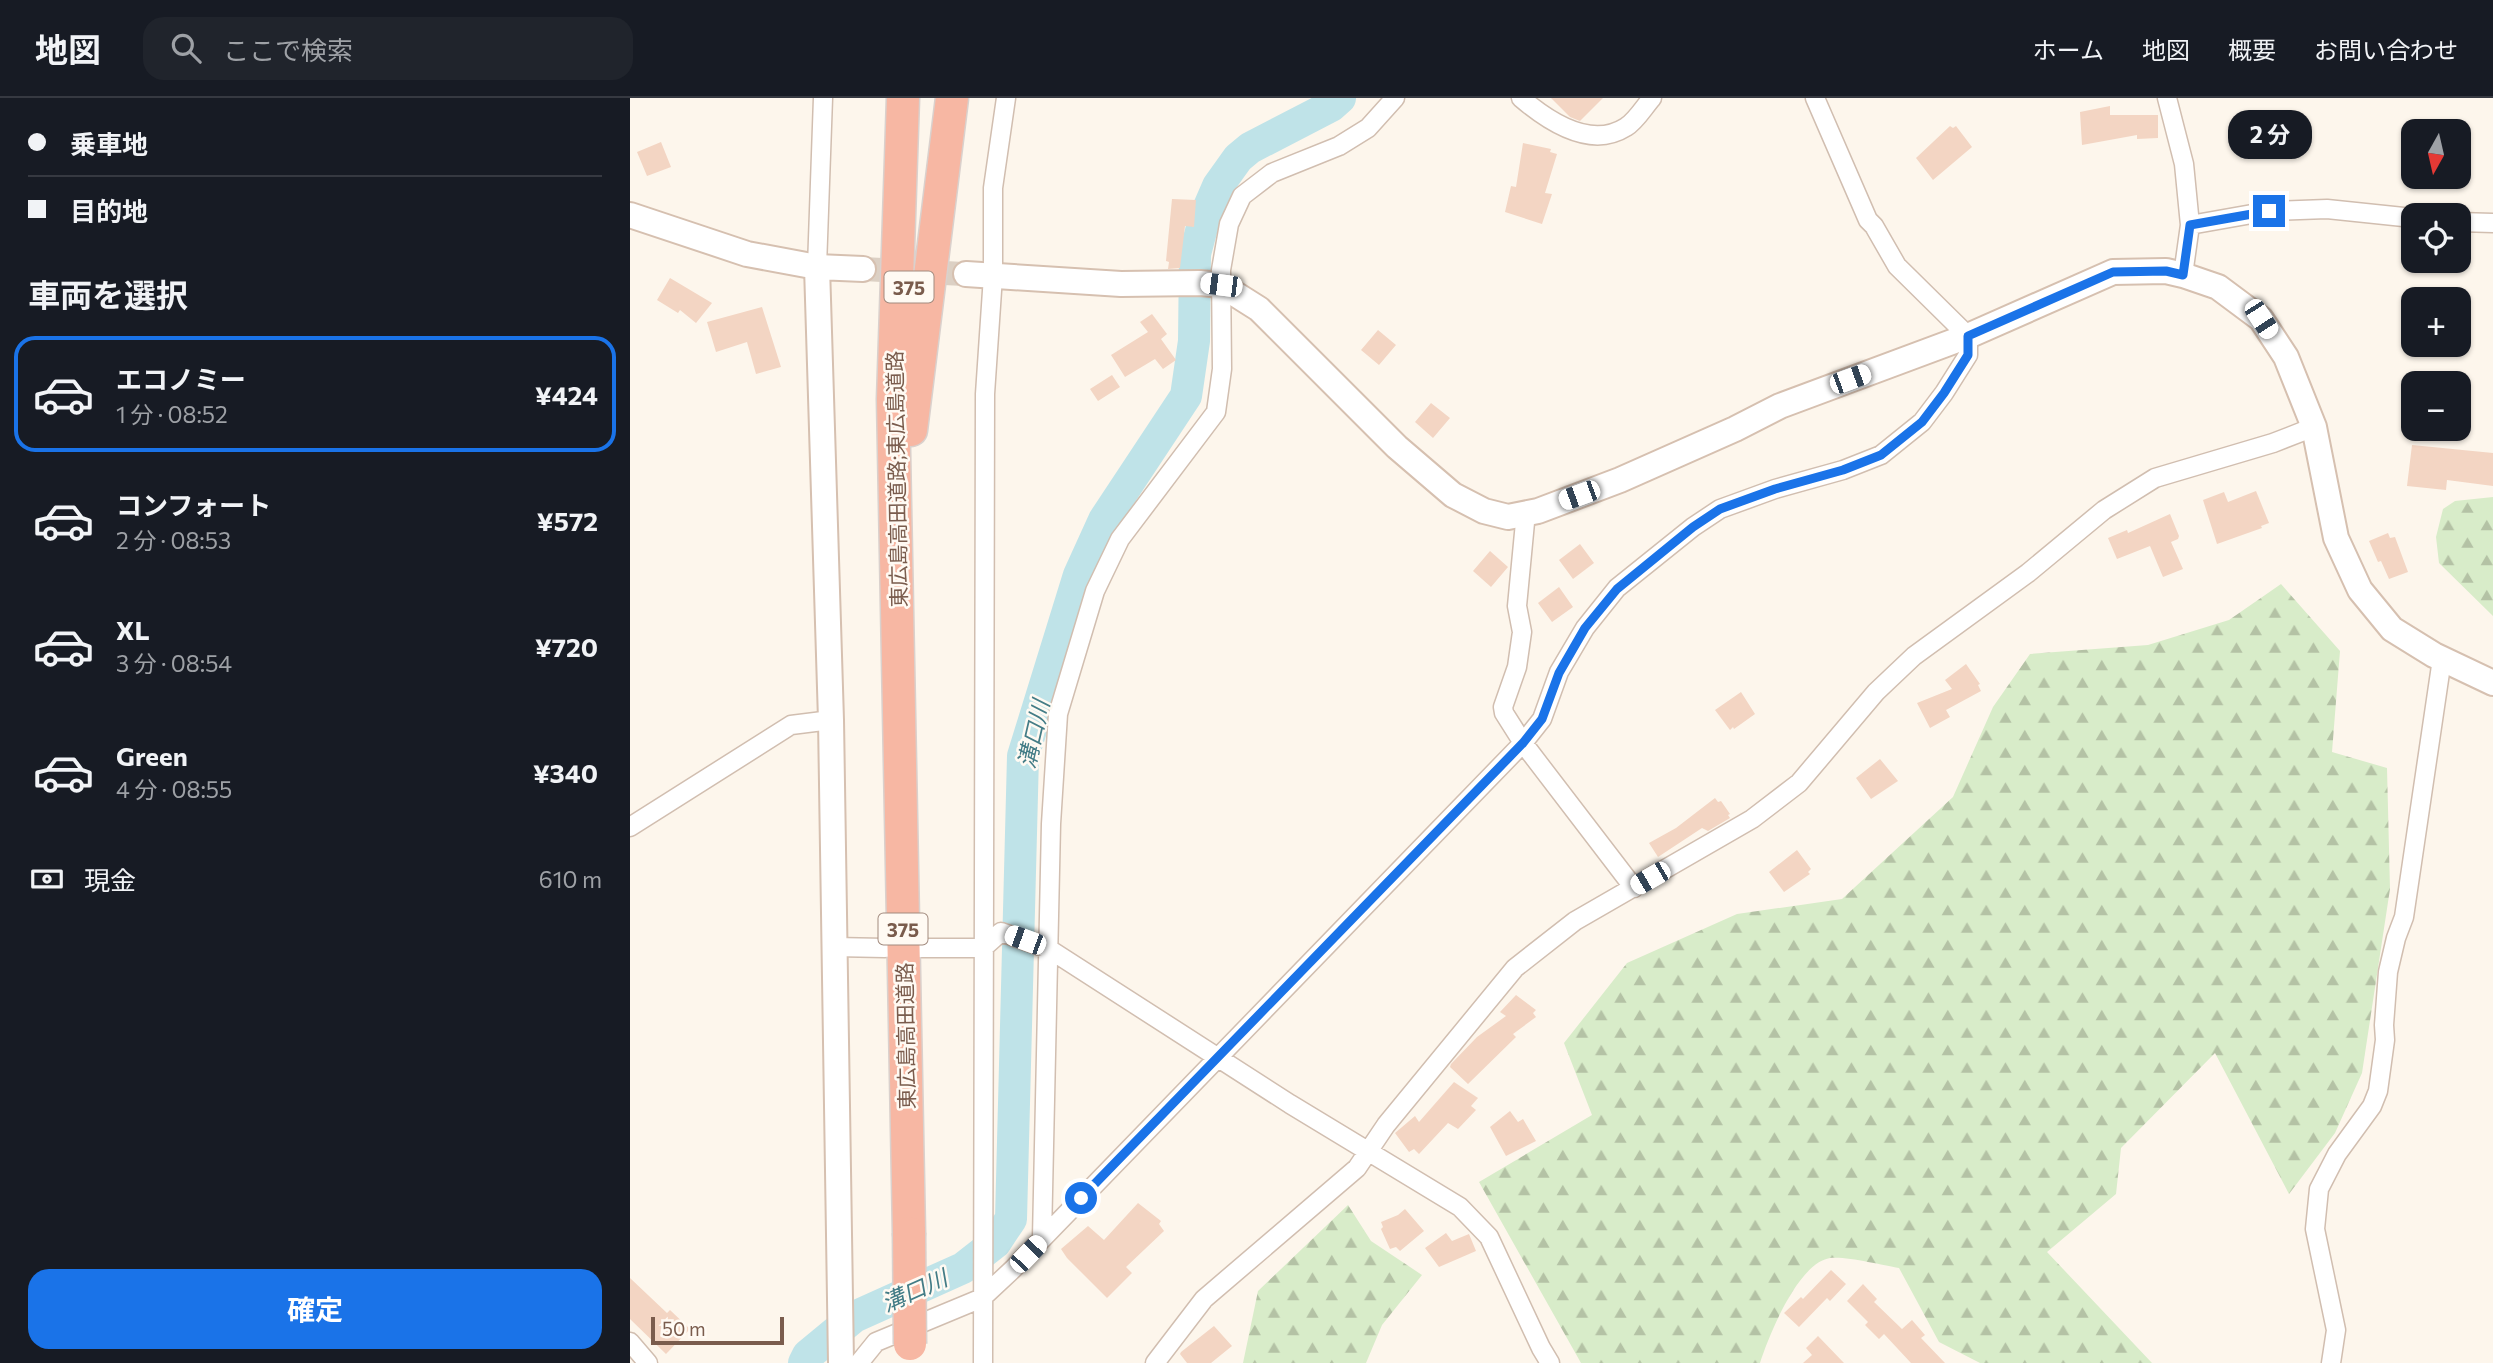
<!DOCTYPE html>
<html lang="ja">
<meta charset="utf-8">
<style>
body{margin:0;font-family:Commissioner,"Noto Sans JP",sans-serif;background:#20242c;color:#f1f3f6;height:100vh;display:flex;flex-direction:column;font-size:26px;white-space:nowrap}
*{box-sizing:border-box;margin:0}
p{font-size:23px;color:#9ea1a6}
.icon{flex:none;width:38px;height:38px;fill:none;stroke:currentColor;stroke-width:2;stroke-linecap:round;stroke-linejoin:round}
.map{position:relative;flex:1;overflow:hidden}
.drawer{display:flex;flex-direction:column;background:#171b24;width:630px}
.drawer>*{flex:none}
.top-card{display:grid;align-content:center;height:154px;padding:0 28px;background:#171b24}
.needle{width:46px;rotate:188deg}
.controls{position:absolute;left:1771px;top:21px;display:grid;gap:14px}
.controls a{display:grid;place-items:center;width:70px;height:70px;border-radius:14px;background:#171b24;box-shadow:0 2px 5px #0004;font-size:35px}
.scale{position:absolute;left:21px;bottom:18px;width:133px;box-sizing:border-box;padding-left:7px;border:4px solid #7a5c4d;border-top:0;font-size:19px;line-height:24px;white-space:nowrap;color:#7a5c4d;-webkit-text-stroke:5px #fffaf3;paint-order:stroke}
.end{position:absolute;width:32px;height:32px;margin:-16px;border:9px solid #1a73e8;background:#fff;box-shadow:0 0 0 4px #fff}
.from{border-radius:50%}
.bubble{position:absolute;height:49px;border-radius:21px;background:#171b24;box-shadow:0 2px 5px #0004;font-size:23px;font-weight:700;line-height:49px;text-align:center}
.car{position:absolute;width:21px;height:42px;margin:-21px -10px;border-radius:9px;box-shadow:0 0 5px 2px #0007;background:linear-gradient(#fff 24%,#345 0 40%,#fff 0 76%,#345 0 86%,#fff 0)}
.top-card b{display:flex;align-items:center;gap:24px;height:66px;font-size:26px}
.top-card b+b{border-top:2px solid #363941}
.top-card i{width:18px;height:18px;background:#f1f3f6}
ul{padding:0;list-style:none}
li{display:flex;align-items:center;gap:21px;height:116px;margin:0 14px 10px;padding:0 14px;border:4px solid transparent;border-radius:21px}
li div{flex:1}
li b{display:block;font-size:26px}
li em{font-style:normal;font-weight:700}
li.active{border-color:#1a73e8}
li>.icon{width:63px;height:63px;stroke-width:1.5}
h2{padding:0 28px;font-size:32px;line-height:84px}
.pay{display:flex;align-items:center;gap:18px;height:77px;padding:0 28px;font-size:26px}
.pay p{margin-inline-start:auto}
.cta{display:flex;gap:14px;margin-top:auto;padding:14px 28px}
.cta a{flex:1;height:80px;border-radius:21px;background:#1a73e8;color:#fff;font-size:28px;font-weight:700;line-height:80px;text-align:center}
header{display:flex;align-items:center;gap:42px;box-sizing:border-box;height:98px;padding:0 35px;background:#171b24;border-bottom:2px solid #363941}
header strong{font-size:33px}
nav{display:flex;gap:38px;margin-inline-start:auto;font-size:24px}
.search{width:490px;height:63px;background:#20242c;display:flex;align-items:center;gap:18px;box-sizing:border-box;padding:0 24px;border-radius:21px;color:#9ea1a6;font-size:26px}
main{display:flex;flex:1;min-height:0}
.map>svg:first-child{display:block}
.forest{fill:url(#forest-firs)}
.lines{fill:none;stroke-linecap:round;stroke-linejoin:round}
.river{stroke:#bfe3e8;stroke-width:32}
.building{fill:#f3d5c3}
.secondary-tunnel{stroke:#dcd0c4;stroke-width:24;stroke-dasharray:24 12;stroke-linecap:butt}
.street-casing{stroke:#d1beb0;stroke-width:21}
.secondary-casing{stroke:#d6c0b0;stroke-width:28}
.highway-casing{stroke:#dad1cd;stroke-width:35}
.street{stroke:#fff;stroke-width:18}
.secondary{stroke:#fff;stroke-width:24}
.highway{stroke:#f7b7a3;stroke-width:32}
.highway-bridge-casing{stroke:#dad1cd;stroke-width:35;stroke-linecap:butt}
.highway-bridge{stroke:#f7b7a3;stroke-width:32}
.route{stroke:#1a73e8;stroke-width:9}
.labels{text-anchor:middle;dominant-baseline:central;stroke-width:5;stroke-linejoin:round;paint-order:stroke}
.shield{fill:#fffaf3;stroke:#a28b7f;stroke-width:2}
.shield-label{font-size:19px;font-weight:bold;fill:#7a5c4d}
.street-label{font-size:21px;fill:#7a5c4d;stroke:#fffaf3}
.water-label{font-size:23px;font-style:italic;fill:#437c86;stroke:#fffaf3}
</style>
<header>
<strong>地図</strong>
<div class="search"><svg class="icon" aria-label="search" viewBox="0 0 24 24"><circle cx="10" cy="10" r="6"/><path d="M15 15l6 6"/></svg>ここで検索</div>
<nav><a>ホーム</a><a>地図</a><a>概要</a><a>お問い合わせ</a></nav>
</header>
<main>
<section class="drawer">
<div class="top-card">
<b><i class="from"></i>乗車地</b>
<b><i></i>目的地</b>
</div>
<h2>車両を選択</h2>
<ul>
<li class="active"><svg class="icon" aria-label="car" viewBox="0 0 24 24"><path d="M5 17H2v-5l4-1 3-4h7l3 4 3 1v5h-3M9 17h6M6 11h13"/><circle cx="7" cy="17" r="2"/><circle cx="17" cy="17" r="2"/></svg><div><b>エコノミー</b><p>1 分 · 08:52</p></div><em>¥424</em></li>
<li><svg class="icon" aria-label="car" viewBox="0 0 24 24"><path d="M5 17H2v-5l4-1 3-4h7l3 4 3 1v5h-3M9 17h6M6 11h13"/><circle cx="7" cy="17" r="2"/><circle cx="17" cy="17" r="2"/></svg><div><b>コンフォート</b><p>2 分 · 08:53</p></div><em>¥572</em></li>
<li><svg class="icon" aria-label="car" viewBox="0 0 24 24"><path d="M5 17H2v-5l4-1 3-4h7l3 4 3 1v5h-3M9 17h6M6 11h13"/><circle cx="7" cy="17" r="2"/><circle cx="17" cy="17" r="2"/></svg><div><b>XL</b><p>3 分 · 08:54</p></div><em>¥720</em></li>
<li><svg class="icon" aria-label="car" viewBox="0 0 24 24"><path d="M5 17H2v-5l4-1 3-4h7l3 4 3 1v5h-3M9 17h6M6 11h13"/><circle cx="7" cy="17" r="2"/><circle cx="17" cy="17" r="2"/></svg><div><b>Green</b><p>4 分 · 08:55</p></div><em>¥340</em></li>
</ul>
<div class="pay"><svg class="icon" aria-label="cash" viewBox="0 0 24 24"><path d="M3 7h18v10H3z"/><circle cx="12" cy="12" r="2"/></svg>現金<p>610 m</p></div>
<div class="cta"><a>確定</a></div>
</section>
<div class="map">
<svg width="1863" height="1265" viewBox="0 0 1863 1265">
<defs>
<pattern id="forest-firs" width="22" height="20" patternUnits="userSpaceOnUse" patternTransform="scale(1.75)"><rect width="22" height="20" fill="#d8ecc9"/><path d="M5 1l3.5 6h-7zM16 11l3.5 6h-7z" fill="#b4c2a5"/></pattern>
</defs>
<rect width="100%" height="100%" fill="#fdf6ec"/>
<path class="forest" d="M1863,399V518L1809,465L1806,439L1813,411L1825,403Z
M1651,486L1710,553L1702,654L1757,670L1760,791L1732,975L1705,1035L1659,1096L1585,955L1491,1050L1486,1096L1417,1154L1522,1265H1350L1309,1244L1269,1170C1252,1167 1216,1158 1200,1160C1168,1165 1139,1237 1130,1265H951L849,1084L962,1017L934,945L997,865L1107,816L1212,801L1323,699L1363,609L1400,556L1518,547L1599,522Z
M718,1107L741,1143L792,1177L752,1227L736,1265H613L628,1193Z"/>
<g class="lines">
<path class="river" d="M174,1265L178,1257L224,1219L333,1170L365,1145L381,1121L393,658L449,477L474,422L556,298L564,243L565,156L575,118L588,88L608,60L620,50L701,8L710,0"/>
</g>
<path class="building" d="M921,0H973L950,23L940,19Z
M1480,8V17H1528V40L1507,41V37L1452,47L1450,14Z
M1320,28L1323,30L1326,28L1342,49L1303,82L1286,60Z
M31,44L41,69L17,78L7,54Z
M893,45L921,51L920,54L927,56L915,95L922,96L912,126L875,114L881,88L886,89Z
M542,101L566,102L564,129L555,128L550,170L538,171L539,164L536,163Z
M40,180L82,205L66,225L50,212L48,215L27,202Z
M132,209L151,269L126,276L117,244L86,254L77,224Z
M522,216L537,236L531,241L546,262L533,271L525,261L495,279L481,257L518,234L510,224Z
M748,232L766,247L749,267L731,252Z
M482,277L490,289L468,303L460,291Z
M801,305L820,320L803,340L785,324Z
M1782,347L1863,355V388L1817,382L1816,392L1777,388Z
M1626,393L1639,425L1631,428L1632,430L1587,446L1573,402L1594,394L1598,404Z
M1540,416L1549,438L1548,441L1541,444L1553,471L1533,479L1520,448L1487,461L1478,440L1497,432L1498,435Z
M1758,435L1760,440L1765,439L1778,474L1759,481L1751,463L1748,464L1739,443Z
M950,446L964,465L943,481L929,462Z
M860,453L878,469L861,489L843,473Z
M929,489L943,509L922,524L908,505Z
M1336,566L1350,586L1348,587L1351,593L1316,612L1320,619L1300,630L1287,605L1322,591L1315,582Z
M1111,594L1125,616L1104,631L1103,629L1100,632L1085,612Z
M1250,661L1268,683L1241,701L1226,680Z
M1085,700L1088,704L1091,703L1100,716L1098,717L1100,720L1078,733L1072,730L1028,759L1019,745L1046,730Z
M1167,752L1181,771L1178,774L1180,776L1154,794L1139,774Z
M886,897L906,912L903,915L906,919L883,936L886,939L838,986L820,969L821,966L847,939L876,918L870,914Z
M824,984L848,1000L841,1008L846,1012L828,1031L818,1025L789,1056L784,1051L779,1054L765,1035L785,1018L789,1024Z
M880,1013L888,1024L893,1021L906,1043L876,1058L860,1029Z
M508,1105L531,1123L529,1126L534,1133L496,1169L502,1175L477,1200L437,1160L431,1151L458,1128L474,1142Z
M775,1111L794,1133L770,1153L766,1149L760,1151L751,1131L753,1129L751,1124L768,1117Z
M816,1135L822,1143L839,1136L846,1153L809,1169L795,1150Z
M1201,1172L1216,1186L1200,1203L1197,1200L1169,1229L1154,1215L1171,1199L1173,1201Z
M0,1180L37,1215L40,1212L60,1231L36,1256L0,1221Z
M1233,1186L1247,1201L1244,1204L1272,1231L1282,1222L1295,1237L1291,1240L1315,1265H1281L1254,1236L1249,1241L1235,1227L1238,1224L1217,1203Z
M584,1228L602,1248L581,1265H557L550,1256L551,1254Z
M1188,1238L1214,1265H1173L1182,1257L1176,1250Z"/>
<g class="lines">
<path class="secondary-tunnel" d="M233,171L336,176"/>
<defs>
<path id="street" d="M891,0C918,23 960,52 996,29C1006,23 1014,9 1022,0
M1537,0L1554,66L1560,127L1553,177
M1829,124L1863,125
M1560,127L1639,113L1697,111L1783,120
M187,169L193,0
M896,414L887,508L892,534L887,569L873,609L874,615L893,645L1004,790
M0,729L161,627L201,622
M204,849L255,850
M290,850H353L371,834L419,851L660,1006L830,1109L859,1139L911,1250L920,1265
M412,1140L421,726L428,616L465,493L490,441L586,314L592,271L591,172L599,126L612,98L642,75L709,48L738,30L765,0
M0,1244L18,1265
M229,1265L246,1244L352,1200L383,1171L893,645L912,621L929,574L955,530L987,490L1063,429L1090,411L1145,391L1213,372L1251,357L1292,324L1314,295L1338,257V238L1267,168L1244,128L1238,122L1185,0
M353,1265L355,296L363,178V90L376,0
M525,1265L574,1201L727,1070L756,1027L885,870L945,823L1122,721L1169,685L1246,594L1284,558L1398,475L1474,412L1525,380L1643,345L1684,329
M1701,1265L1706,1232L1685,1131L1689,1091L1707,1056L1742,1008L1748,993L1755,942L1754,927L1758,874L1766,840L1774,819L1812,561"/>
<path id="secondary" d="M0,117L117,156L187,169L233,171
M187,169L201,622L211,1265
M336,176L491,186L570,185L591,187L629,211L767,349L823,397L854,413L878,419L908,413L990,382L1105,331L1150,308L1338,238L1483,174L1536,173L1553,177L1588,189L1631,221L1656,259L1684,329L1706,440L1730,492L1762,531L1804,557L1863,585"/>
<path id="highway" d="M273,0L263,301L279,1135
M281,332L322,0"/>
</defs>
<use href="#street" class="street-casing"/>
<use href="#secondary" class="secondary-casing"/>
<use href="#highway" class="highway-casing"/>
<use href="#street" class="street"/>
<use href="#secondary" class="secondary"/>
<use href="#highway" class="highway"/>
<defs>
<path id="highway-bridge" d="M279,1135L280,1246"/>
</defs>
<use href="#highway-bridge" class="highway-bridge-casing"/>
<use href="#highway-bridge" class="highway-bridge"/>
</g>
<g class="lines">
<path class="route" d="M451,1100L893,645L912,621L929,575L955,530L987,491L1063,429L1090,411L1145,391L1213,372L1251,357L1292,324L1314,295L1338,257V238L1483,174L1536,173L1553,177L1560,127L1639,113"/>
</g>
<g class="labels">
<g class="shield">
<rect x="254.5" y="173.5" width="49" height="31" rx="5"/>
<rect x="248.5" y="815.5" width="49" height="31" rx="5"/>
</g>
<g class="shield-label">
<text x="279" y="189">375</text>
<text x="273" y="831">375</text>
</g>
<g class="street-label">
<text transform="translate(266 381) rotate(-91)">東広島高田道路;東広島道路</text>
<text transform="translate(275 938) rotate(-91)">東広島高田道路</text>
</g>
<g class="water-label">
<text transform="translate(403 636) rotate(-77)">溝口川</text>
<text transform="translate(284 1192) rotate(-24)">溝口川</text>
</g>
</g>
</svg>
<div class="controls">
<a><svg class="needle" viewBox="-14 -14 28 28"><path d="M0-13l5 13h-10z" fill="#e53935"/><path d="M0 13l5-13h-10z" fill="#9ea1a6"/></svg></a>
<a><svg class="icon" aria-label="locate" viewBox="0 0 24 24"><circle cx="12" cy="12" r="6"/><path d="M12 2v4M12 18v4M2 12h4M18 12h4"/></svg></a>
<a>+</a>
<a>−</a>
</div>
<div class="scale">50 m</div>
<i class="end from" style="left:451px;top:1100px"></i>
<i class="end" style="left:1639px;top:113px"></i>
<div class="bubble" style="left:1598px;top:12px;width:84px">2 分</div>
<i class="car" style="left:591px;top:187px;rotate:277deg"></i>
<i class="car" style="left:1631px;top:221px;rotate:147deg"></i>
<i class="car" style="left:1220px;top:281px;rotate:70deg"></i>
<i class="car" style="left:949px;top:397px;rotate:250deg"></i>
<i class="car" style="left:1020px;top:780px;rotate:240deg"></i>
<i class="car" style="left:395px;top:842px;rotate:290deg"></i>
<i class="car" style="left:398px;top:1156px;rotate:44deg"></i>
</div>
</main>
